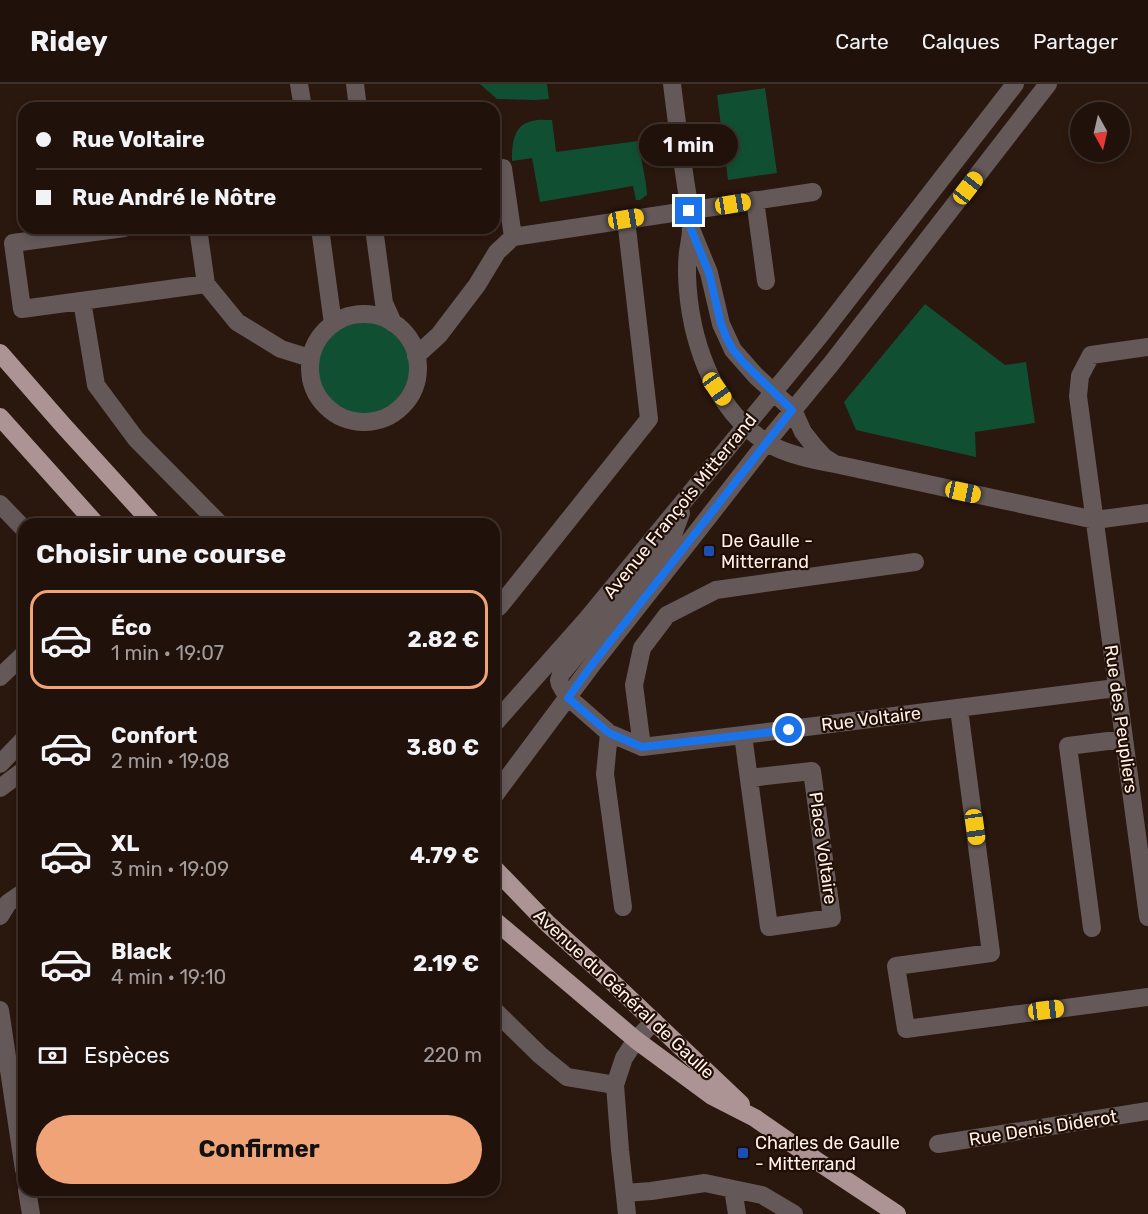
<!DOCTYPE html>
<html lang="fr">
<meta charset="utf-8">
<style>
body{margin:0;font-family:Rubik,sans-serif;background:#2d1f18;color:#f1f3f6;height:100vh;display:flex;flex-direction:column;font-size:22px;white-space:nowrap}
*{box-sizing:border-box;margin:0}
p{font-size:20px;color:#a29d9c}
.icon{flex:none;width:33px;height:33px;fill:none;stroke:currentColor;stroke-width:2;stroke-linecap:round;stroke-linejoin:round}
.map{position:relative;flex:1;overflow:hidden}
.details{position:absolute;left:18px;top:434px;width:482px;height:678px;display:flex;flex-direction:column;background:#20110a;border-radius:18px;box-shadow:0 3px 9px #0003,0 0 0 2px #3d312b}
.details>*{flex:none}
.top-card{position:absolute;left:18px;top:18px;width:482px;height:132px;border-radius:18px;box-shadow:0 3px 9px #0003,0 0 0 2px #3d312b;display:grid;align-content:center;height:132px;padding:0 18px;background:#20110a}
.needle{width:39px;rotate:172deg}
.tools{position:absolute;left:1070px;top:18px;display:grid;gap:12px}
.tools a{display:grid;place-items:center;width:60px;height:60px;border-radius:50%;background:#20110a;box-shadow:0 3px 9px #0003,0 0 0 2px #3d312b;font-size:30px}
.end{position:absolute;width:27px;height:27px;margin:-14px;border:8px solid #1a73e8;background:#fff;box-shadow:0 0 0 3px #fff}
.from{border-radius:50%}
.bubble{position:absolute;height:42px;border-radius:21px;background:#20110a;box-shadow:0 3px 9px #0003,0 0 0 2px #3d312b;font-size:20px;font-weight:700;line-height:42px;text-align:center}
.car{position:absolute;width:18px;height:36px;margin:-18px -9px;border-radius:8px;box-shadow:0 0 4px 2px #0007;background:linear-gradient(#f5c518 24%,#345 0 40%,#f5c518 0 76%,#345 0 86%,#f5c518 0)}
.top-card b{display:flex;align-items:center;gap:21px;height:57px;font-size:22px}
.top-card b+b{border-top:2px solid #3d312b}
.top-card i{width:15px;height:15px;background:#f1f3f6}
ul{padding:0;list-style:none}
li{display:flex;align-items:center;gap:18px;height:99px;margin:0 12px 9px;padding:0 6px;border:3px solid transparent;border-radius:18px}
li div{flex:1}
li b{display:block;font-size:22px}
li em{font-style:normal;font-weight:700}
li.selected{border-color:#efa377}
li>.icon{width:54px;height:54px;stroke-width:1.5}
h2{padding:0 18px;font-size:27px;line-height:72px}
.pay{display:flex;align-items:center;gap:15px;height:66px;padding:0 18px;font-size:22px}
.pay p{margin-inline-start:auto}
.action{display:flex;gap:12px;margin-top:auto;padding:12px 18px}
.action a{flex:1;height:69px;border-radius:36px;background:#efa377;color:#111;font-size:24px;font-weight:700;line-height:69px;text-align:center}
header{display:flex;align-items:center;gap:36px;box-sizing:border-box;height:84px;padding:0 30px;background:#20110a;border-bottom:2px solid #3d312b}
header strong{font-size:28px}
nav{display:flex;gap:33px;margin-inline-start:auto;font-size:21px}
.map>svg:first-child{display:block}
.green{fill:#114f32}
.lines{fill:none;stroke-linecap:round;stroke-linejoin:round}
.minor{stroke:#645858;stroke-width:18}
.major{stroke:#ac9394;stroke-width:18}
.route{stroke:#1a73e8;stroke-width:8}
.transit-dot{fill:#1a4fb4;stroke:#200e05;stroke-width:2}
.labels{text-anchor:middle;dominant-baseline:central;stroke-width:4.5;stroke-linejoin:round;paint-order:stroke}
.street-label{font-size:18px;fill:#fff1ea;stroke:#200e05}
.poi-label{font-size:18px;fill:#fff1ea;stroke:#200e05;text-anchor:start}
</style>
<header>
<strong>Ridey</strong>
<nav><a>Carte</a><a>Calques</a><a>Partager</a></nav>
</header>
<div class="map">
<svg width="1148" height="1130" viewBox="0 0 1148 1130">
<rect width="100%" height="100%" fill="#2a170e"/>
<path class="green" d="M480,0H547L549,15L534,16L497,15Z
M765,4L777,89L728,96L717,11Z
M552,36L556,68L638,57L646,100L647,111L640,116H636L633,102L540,118L532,74L512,77C512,60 513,41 532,37C538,35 546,36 552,36Z
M925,220L1005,281L1026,278L1035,339L975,348L976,373L856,346L844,318Z
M310 284a54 54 0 1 1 108 0a54 54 0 1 1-108 0Z"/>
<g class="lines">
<path class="minor" d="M299,0L303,24
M355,0L358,24
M672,0C676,32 680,63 685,95C687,111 692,129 691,145C691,153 689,160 688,168C687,175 687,183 687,191C689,251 711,324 766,358C784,370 814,376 835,380L824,373L814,362L803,348L793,326L756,292L733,266L721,240L709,189L691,145
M503,84L513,153
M755,116L766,197
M124,144L13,159L22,225L206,200L198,144
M320,144L333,240
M374,144L384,219L393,239
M206,200L237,238L281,265L310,274
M82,217L96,301L136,355L220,440
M310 284a54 54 0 1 1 108 0a54 54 0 1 1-108 0Z
M1148,263L1091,271L1080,292L1078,312L1148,833
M416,272L439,251L477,201L497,168L513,153L813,108
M835,380L1095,436L1148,429
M0,420L24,445
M681,429L671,456L561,590L559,596L560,600L568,614L577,621L609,649L642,663L743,651L1116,604
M499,523L649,335L626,135
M0,593L24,570
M959,625L991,869L896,882L906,945L1148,913
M494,640L587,535L822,249L1015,0
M609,649L605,690L623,823
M743,651L769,843L832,834L812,687L749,694
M642,663L634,601L642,564L667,531L716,506L915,478
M0,680L24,655
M0,704L24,686
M494,712L591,582L692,454L766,359L831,280L1048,0
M0,832L8,819L24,808
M1092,844L1068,662L1124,655
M0,926L24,1086
M494,926L540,971L567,993L615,1001
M938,1060L1148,1027
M733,1105L762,1111L794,1130
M27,1106L31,1130
M625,1109L651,1107L705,1099L733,1105L737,1130
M627,1130L620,1066L615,1001L624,974L636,956L654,937"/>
<path class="major" d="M0,269L62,340L153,440
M0,333L96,440
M494,784L548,840L609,895L741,1020
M494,836L636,956L712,1012L755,1034L817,1077L897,1130"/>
</g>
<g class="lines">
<path class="route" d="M689,127L691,145L709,189L721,240L727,255L733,266L743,278L792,326L591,582L568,614L609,649L642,663L789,646"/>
</g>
<g class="transit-dot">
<rect x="703" y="461" width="12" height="12" rx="3"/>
<rect x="737" y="1063" width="12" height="12" rx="3"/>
</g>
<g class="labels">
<g class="street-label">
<text transform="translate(680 422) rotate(-51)">Avenue François Mitterrand</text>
<text transform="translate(871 635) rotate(-7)">Rue Voltaire</text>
<text transform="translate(1121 635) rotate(82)">Rue des Peupliers</text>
<text transform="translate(823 764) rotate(82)">Place Voltaire</text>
<text transform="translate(624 910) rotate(43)">Avenue du Général de Gaulle</text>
<text transform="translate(1043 1044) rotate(-9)">Rue Denis Diderot</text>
</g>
<g class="poi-label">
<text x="721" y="457">De Gaulle -<tspan x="721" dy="21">Mitterrand</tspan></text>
<text x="755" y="1059">Charles de Gaulle<tspan x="755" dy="21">- Mitterrand</tspan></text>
</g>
</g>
</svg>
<div class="tools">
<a><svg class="needle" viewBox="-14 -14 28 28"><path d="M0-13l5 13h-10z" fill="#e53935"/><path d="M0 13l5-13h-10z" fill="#a29d9c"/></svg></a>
</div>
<i class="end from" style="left:789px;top:646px"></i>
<i class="end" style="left:689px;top:127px"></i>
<div class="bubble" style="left:639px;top:40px;width:99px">1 min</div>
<i class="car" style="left:968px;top:104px;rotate:38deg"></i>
<i class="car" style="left:733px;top:120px;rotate:81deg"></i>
<i class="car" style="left:626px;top:135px;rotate:81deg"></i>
<i class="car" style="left:717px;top:305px;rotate:145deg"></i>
<i class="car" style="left:963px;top:408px;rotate:102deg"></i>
<i class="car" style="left:975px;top:743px;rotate:172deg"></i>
<i class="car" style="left:1046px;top:926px;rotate:83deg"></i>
<div class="top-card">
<b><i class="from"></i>Rue Voltaire</b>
<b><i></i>Rue André le Nôtre</b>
</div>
<section class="details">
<h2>Choisir une course</h2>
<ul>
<li class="selected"><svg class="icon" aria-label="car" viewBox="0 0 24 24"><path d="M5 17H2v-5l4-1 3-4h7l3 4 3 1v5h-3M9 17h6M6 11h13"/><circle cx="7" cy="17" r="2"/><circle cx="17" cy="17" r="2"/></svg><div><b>Éco</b><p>1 min · 19:07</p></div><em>2.82 €</em></li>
<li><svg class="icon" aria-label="car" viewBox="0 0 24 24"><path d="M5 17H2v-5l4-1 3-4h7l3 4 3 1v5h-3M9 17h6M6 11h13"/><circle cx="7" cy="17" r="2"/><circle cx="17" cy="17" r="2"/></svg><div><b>Confort</b><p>2 min · 19:08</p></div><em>3.80 €</em></li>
<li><svg class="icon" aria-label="car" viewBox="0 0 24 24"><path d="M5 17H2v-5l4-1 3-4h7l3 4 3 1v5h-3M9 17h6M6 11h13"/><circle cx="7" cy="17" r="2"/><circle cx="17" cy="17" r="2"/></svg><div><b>XL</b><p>3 min · 19:09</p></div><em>4.79 €</em></li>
<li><svg class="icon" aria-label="car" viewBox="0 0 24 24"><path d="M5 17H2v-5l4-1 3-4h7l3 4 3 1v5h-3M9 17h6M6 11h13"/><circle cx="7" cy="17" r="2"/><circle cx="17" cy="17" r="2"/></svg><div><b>Black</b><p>4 min · 19:10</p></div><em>2.19 €</em></li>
</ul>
<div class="pay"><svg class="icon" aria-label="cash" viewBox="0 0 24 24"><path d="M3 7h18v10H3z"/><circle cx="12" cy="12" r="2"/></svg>Espèces<p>220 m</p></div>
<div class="action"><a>Confirmer</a></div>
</section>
</div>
